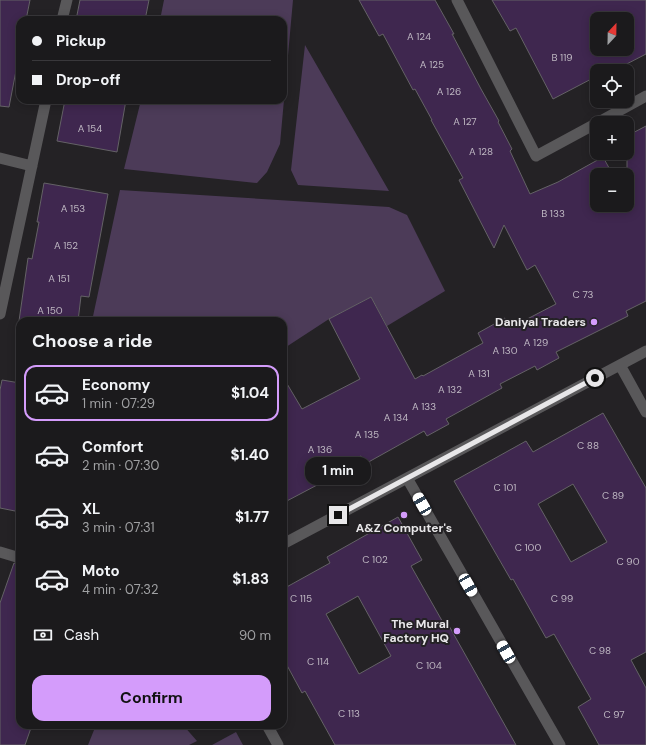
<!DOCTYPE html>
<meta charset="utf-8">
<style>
body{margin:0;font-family:"DM Sans",sans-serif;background:#282729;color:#f1f3f6;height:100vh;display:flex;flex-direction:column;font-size:15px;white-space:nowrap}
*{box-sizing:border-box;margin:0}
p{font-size:13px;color:#a0a1a3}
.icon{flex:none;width:22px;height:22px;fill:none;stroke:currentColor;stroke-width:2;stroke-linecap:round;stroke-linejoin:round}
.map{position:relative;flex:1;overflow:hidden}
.drawer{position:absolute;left:16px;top:317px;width:271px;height:412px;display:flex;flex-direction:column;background:#1b1a1c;border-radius:12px;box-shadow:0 2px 10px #0003,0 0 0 1px #39383b}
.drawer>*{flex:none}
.guide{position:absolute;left:16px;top:16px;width:271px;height:88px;border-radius:12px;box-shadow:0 2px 10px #0003,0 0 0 1px #39383b;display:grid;align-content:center;height:88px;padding:0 16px;background:#1b1a1c}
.needle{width:26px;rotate:22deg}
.controls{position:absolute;left:590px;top:12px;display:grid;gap:8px}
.controls a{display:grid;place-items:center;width:44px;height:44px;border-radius:8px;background:#1b1a1c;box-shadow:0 2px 10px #0003,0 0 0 1px #39383b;font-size:20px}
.end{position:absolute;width:18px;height:18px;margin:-9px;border:5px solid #e8e7e9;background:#111;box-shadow:0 0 0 2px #111}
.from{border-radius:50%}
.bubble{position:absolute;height:28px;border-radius:12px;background:#1b1a1c;box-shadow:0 2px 10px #0003,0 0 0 1px #39383b;font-size:13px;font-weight:700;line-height:28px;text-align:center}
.car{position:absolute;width:12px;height:24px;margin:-12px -6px;border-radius:5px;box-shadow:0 0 3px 1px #0007;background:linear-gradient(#fff 24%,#345 0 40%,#fff 0 76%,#345 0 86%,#fff 0)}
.guide b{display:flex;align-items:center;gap:14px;height:38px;font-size:15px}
.guide b+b{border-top:1px solid #39383b}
.guide i{width:10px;height:10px;background:#f1f3f6}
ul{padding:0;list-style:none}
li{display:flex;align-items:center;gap:12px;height:56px;margin:0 8px 6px;padding:0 8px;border:2px solid transparent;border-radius:12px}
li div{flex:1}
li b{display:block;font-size:15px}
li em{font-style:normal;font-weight:700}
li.current{border-color:#d49cfb}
li>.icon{width:36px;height:36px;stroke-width:1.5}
h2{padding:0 16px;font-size:18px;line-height:48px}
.pay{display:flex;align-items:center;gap:10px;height:44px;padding:0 16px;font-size:15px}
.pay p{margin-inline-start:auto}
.action{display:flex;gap:8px;margin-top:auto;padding:8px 16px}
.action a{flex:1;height:46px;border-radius:12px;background:#d49cfb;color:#111;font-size:16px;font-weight:700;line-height:46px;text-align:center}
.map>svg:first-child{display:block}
.green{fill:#4c3b58}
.building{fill:#3f274f;stroke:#646266;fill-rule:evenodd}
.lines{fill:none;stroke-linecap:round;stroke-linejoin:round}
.minor{stroke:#59585a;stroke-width:11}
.route{stroke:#e8e7e9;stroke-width:5}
.poi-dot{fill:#d49cfb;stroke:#242225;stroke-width:1.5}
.labels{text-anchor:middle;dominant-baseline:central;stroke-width:4;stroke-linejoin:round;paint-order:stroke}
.number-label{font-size:10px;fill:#beb7c2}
.poi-label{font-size:12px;font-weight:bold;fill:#e8e7e9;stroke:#242225;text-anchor:end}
</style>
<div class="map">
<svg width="646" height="745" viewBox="0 0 646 745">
<rect width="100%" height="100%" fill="#242225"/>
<path class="green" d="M164,0H293L280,144L267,172L257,183L124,169L141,100H283V20H160Z
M305,45L389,191L298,185L291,170Z
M120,190L389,207L407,215L445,291L387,326L371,297L329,319L283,349V321H92Z
M96,725H183L197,741L189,745H88Z
M236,732L243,745H212Z"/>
<path class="building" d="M0,0H30L26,20H20V50L9,107L0,106Z
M80,0H149L145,20H76Z
M359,0H435L454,34H452L481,89L499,121L498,122L512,149L510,151L530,194L558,182L603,157L613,175H597V205H627V136L646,126V301L626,311L628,316L556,352L559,358L537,370L535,366L500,384L502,388L446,419L449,424L427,436L424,431L365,464L361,456L317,479L319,484L283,503V377L302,409L360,379L329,319L371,297L415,379L422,375L423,376L483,343L478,333L505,318L510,328L556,304L535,265L527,270L504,225L494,248L459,180L463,178L431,120H432L415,89L413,90L383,34L379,36Z
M492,0H646V54L617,69L616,66L607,71H597V76L553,99L516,28L510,31ZM597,19H627V49H597Z
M65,100H126L117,152L57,141Z
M44,183L108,194L89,297L81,296L78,321H19L28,258L32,259L39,222H37Z
M2,380L20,383V512L0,508V390Z
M603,413L646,488V652L631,660L646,688V745H599L578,707L591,699L554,634L546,638L513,579L511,580L454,481L526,441L533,452ZM573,484L607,542L571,562L538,504Z
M398,517L422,560L411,566L445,626L448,624L516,745H335L305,691L302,693L283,658V589L330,563L327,557ZM358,596L391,656L359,674L326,614Z
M14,563L20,565V725H32L25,745H0V603Z"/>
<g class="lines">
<path class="minor" d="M457,0L536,156L597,123
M62,20L67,0
M597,123L646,96
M0,158L32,166
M0,314L46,100
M620,365L646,412
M407,478L560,745
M283,544L646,351
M0,552L20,558
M267,725L278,745"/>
</g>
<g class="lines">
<path class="route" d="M338,515L595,378"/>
</g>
<g class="poi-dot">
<circle cx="594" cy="322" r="4"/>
<circle cx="404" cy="515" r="4"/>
<circle cx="457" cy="631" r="4"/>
</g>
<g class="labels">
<g class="number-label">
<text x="419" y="36">A 124</text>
<text x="562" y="57">B 119</text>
<text x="432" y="64">A 125</text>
<text x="449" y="91">A 126</text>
<text x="465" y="121">A 127</text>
<text x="90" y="128">A 154</text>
<text x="481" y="151">A 128</text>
<text x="73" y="208">A 153</text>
<text x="553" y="213">B 133</text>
<text x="66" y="245">A 152</text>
<text x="59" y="278">A 151</text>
<text x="583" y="294">C 73</text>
<text x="50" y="310">A 150</text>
<text x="536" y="342">A 129</text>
<text x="505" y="350">A 130</text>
<text x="479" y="373">A 131</text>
<text x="450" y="389">A 132</text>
<text x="424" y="406">A 133</text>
<text x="396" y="417">A 134</text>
<text x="367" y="434">A 135</text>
<text x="588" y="445">C 88</text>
<text x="320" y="449">A 136</text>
<text x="505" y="487">C 101</text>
<text x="613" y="495">C 89</text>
<text x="528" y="547">C 100</text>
<text x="375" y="559">C 102</text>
<text x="628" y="561">C 90</text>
<text x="301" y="598">C 115</text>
<text x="562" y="598">C 99</text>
<text x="600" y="650">C 98</text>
<text x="318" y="661">C 114</text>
<text x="429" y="665">C 104</text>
<text x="349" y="713">C 113</text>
<text x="614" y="714">C 97</text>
</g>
<g class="poi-label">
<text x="586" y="322">Daniyal Traders</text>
<text x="404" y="528" text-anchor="middle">A&amp;Z Computer's</text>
<text x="449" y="624">The Mural<tspan x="449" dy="14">Factory HQ</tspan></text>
</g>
</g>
</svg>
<div class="controls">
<a><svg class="needle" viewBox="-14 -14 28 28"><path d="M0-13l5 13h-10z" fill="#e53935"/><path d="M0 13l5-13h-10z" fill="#a0a1a3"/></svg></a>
<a><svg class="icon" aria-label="locate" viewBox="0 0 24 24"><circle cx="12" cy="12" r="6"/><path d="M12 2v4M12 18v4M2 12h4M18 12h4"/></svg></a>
<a>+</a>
<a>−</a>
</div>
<i class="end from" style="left:595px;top:378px"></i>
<i class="end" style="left:338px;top:515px"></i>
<div class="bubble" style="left:305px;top:457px;width:66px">1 min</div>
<i class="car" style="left:422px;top:504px;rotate:330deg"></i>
<i class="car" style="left:468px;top:585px;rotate:150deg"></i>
<i class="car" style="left:506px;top:652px;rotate:330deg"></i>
<div class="guide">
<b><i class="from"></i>Pickup</b>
<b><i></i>Drop-off</b>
</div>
<section class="drawer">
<h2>Choose a ride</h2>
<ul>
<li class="current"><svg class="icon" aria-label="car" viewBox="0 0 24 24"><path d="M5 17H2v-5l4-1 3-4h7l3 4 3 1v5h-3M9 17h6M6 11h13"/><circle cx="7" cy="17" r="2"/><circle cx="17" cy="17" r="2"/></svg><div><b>Economy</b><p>1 min · 07:29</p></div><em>$1.04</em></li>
<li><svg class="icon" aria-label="car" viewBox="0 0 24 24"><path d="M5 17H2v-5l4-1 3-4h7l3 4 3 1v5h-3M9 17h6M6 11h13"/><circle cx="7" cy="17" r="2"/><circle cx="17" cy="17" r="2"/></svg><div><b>Comfort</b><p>2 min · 07:30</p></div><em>$1.40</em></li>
<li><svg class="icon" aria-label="car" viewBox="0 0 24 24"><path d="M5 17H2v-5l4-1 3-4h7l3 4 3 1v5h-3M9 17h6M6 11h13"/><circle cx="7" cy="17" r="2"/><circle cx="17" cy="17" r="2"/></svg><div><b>XL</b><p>3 min · 07:31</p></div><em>$1.77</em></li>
<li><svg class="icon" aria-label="car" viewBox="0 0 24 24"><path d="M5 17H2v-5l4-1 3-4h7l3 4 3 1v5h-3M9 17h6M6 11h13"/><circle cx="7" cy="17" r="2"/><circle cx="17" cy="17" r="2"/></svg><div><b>Moto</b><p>4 min · 07:32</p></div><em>$1.83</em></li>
</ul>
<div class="pay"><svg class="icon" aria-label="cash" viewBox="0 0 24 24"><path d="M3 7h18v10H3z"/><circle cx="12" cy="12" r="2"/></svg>Cash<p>90 m</p></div>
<div class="action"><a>Confirm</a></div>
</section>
</div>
